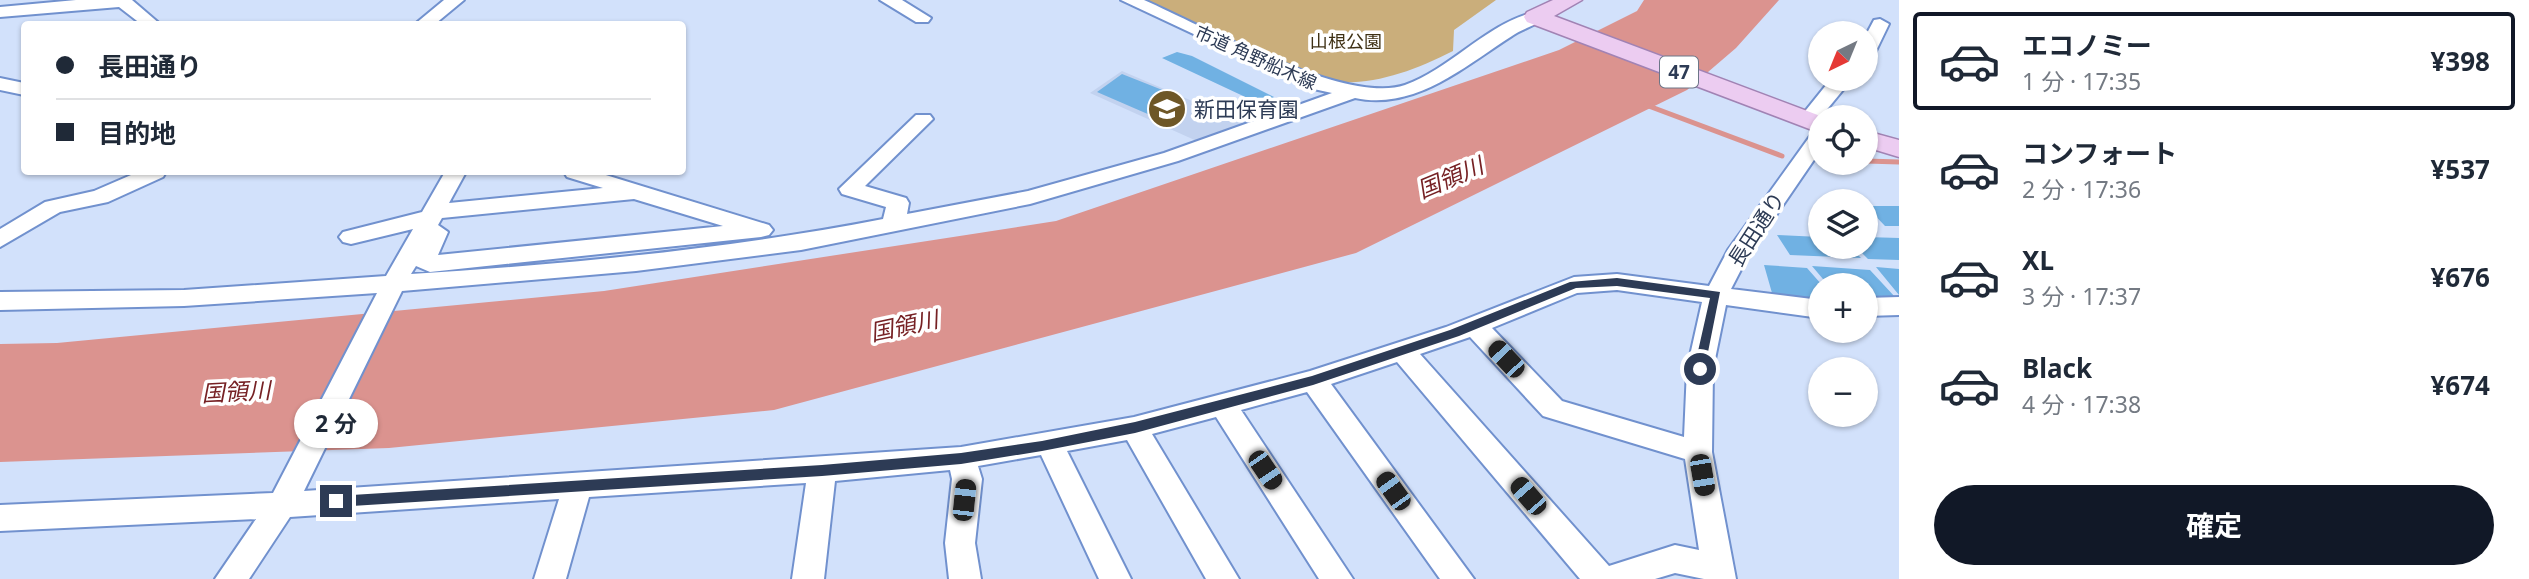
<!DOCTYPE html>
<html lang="ja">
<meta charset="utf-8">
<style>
body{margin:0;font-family:"Noto Sans","Noto Sans JP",sans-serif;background:#f6f6f7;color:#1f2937;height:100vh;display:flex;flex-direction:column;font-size:26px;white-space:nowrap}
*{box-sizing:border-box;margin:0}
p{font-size:23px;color:#747a83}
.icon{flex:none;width:38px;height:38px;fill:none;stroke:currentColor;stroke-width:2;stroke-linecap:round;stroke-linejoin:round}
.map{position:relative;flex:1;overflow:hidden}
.details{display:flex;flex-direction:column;background:#fff;width:630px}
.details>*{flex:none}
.guide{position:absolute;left:21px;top:21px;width:665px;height:154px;border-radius:7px;box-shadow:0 2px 5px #0004;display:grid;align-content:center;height:154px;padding:0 35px;background:#fff}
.needle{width:46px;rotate:223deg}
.buttons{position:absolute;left:1808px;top:21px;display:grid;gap:14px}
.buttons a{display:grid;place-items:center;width:70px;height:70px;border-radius:50%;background:#fff;box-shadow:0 2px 5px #0004;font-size:35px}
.end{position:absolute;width:32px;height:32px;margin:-16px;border:9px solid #2d3b55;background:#fff;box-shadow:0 0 0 4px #fff}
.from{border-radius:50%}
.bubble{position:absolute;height:49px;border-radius:24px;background:#fff;box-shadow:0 2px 5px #0004;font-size:23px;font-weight:700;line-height:49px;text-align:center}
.car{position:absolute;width:21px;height:42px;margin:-21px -10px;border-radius:9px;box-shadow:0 0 5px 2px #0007;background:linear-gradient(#222 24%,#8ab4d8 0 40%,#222 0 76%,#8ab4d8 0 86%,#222 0)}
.guide b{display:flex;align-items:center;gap:24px;height:66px;font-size:26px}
.guide b+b{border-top:2px solid #e0e1e3}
.guide i{width:18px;height:18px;background:#1f2937}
ul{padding:12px 0 0;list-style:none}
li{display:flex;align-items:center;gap:21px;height:98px;margin:0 14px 10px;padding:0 21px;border:4px solid transparent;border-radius:7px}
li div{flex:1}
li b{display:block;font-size:26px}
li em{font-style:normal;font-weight:700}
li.selected{border-color:#111827}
li>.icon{width:63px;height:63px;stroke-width:1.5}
.action{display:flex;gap:14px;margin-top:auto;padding:14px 35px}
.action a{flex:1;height:80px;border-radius:42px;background:#111827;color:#fff;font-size:28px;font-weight:700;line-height:80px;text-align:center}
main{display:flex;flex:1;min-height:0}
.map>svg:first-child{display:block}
.built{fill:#c2d2ef}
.green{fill:#caae7b}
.water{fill:#db938f}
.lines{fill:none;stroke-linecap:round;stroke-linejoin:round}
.stream{stroke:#db938f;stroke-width:5}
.building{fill:#70b1e3}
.minor-casing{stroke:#7191ce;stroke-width:4}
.major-casing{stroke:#a183b4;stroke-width:3}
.minor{fill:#fff;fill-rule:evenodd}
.major{fill:#ecccf1;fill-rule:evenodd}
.route{fill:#2d3b55}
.labels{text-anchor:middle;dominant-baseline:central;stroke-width:7;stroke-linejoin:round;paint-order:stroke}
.far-park-label{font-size:18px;fill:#3f3115;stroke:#fff}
.far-street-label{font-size:18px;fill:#2d3b55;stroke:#fff}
.shield{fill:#fff;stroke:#6c7688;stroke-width:2}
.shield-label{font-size:19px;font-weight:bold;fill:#2d3b55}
.poi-label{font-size:21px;fill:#2d3b55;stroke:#fff;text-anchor:start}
.street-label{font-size:21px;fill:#2d3b55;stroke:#fff}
.water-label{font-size:23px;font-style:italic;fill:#762124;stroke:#fff}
</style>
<main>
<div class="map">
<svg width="1899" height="579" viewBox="0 0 1899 579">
<rect width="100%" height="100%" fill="#d2e1fb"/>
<path class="built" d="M1122,71L1246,124L1199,142L1090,93Z"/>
<path class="green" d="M1145,0H1496L1454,30L1453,51C1411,72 1371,87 1325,81Z"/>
<path class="water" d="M1644,0H1779L1736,48L1687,90L1356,253L774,410L389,448L0,462V344L57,343L604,291L1056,221L1559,50L1637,11Z"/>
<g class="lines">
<path class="stream" d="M1646,105L1782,156
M1866,161L1899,162"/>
</g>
<path class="building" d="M1177,52L1192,56L1274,97L1264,104L1256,102L1162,58Z
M1122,74L1170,93L1147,111L1152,113L1150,115L1097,92Z
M1866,206H1899V226H1885Z
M1777,235L1820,237V247H1850L1861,258L1790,255Z
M1866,237L1899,238V260L1868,259L1856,247H1866Z
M1764,265L1807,268L1822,285L1820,300H1774Z
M1812,266L1870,270L1895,297L1866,298V285H1828Z
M1876,267L1899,269V295Z"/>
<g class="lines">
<defs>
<path id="minor" d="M76,0H132L160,24H141L119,7L0,17V7Z
M444,0H464L435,24H415Z
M880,0H902L931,18L928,22H916Z
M1121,0H1144C1203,26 1346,105 1405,85C1452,68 1486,24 1535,12L1544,17C1537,26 1521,29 1512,36C1465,66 1415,111 1355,98L1178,161L1030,204L801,250L636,271L402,291L304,491L961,447L1134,417L1310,371L1446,327L1574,277L1617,274L1709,286L1728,250L1813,132L1820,130V151L1747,258L1731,289L1820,300V318L1726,305L1713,369L1712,452L1736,579H1704L1675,573L1655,579H1580L1397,362L1331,384L1474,579H1440L1307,392L1241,410L1353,579H1319L1216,417L1152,434L1239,579H1206L1127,440L1067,451L1131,579H1099L1041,455L978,466L982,479L975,543L981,579H949L945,543L952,479L950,470L835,481L824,579H792L806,483L589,497L566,579H534L559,499L290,517L249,579H215L256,519L0,531V505L273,493L377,293L184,306L0,310V292L184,290L386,276L413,229L351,244L343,242L339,237L343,232L422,212L445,172H466L449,203L603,188L567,177L564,172H596L769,225L773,230L769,235L761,237L430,272L416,266L411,274C569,264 728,249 883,219L886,207L842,194L839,189L916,115H930L933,119L865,186L906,198L909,203L907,214L1028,191L1164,153L1332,93L1309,88ZM634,199L723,226L438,255L448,232L438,225L442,218ZM1617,290L1702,302L1687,369L1684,437L1562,401L1492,328L1577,293ZM1470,337L1543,416L1685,459L1699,550L1675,545L1609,566L1420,354Z
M1880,19L1889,24L1875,53L1866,58V35L1874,20Z
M0,78L24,83V95L0,90Z
M1831,79H1852L1815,124H1801L1798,120Z
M138,172H166L163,177L108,202L60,212L0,247V229L45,202L94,191Z
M1899,297V315L1866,316V298Z"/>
<path id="major" d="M1553,0H1582L1554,16L1823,117H1820V133L1527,22L1524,17L1527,12Z
M1866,131L1899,140V157L1866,147Z"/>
</defs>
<use href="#minor" class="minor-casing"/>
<use href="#major" class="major-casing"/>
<use href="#minor" class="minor"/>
<use href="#major" class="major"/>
</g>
<path class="route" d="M1617,278L1720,292L1704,372L1700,374L1694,369L1710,298L1617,286L1576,288L1459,336L1313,385L1135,433L1042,451L961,464L822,476L336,507L329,501L336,496L822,465L961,453L1042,441L1135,422L1312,376L1450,330L1570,282Z"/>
<defs>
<symbol id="school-disc" viewBox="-11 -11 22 22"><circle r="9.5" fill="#6e5727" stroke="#fff"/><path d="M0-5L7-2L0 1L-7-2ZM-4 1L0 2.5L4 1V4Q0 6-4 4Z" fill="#fff"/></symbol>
</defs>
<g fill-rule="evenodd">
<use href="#school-disc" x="1145" y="87" width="44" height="44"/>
</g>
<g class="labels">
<g class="far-park-label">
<text x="1346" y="41">山根公園</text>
</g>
<g class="far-street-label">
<text transform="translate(1256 57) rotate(24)">市道 角野船木線</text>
</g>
<rect class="shield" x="1660" y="56.5" width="38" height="31" rx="5"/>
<g class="shield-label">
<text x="1679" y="72">47</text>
</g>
<g class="poi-label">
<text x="1194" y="109">新田保育園</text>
</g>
<g class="street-label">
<text transform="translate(1756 229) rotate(-57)">長田通り</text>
</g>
<g class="water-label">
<text transform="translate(1450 177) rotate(-23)">国領川</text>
<text transform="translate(904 325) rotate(-12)">国領川</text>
<text transform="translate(236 391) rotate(-3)">国領川</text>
</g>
</g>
</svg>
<div class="buttons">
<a><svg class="needle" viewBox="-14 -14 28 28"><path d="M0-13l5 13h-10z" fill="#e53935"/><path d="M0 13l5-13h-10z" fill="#747a83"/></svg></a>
<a><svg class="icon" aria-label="locate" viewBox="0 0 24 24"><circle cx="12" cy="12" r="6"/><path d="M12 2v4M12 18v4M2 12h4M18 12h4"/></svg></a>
<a><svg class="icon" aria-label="layers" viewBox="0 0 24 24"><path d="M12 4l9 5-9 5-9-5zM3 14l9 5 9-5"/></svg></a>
<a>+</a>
<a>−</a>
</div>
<i class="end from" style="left:1700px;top:369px"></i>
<i class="end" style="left:336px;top:501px"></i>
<div class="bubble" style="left:294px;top:399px;width:84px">2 分</div>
<i class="car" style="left:1506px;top:359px;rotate:317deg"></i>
<i class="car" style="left:1265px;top:470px;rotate:146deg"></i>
<i class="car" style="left:1702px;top:475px;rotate:170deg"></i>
<i class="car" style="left:1393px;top:491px;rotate:324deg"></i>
<i class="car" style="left:1528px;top:496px;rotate:319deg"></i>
<i class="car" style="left:964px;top:500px;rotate:6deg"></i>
<div class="guide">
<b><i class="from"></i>長田通り</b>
<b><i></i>目的地</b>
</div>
</div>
<section class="details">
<ul>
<li class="selected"><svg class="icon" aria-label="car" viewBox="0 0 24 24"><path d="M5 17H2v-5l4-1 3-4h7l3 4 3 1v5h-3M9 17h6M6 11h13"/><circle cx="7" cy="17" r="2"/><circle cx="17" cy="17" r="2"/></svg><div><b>エコノミー</b><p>1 分 · 17:35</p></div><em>¥398</em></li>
<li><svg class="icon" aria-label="car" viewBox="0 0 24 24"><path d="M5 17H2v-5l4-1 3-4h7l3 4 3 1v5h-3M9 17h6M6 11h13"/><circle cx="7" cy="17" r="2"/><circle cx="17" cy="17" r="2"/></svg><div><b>コンフォート</b><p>2 分 · 17:36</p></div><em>¥537</em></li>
<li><svg class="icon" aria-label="car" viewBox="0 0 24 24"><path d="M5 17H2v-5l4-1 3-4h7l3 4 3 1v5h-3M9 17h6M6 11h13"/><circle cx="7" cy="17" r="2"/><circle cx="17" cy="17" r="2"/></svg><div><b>XL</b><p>3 分 · 17:37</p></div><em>¥676</em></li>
<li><svg class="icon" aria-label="car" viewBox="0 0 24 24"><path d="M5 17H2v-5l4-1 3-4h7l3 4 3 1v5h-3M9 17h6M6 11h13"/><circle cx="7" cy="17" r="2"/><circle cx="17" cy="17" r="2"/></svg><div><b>Black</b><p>4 分 · 17:38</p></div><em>¥674</em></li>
</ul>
<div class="action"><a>確定</a></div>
</section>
</main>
